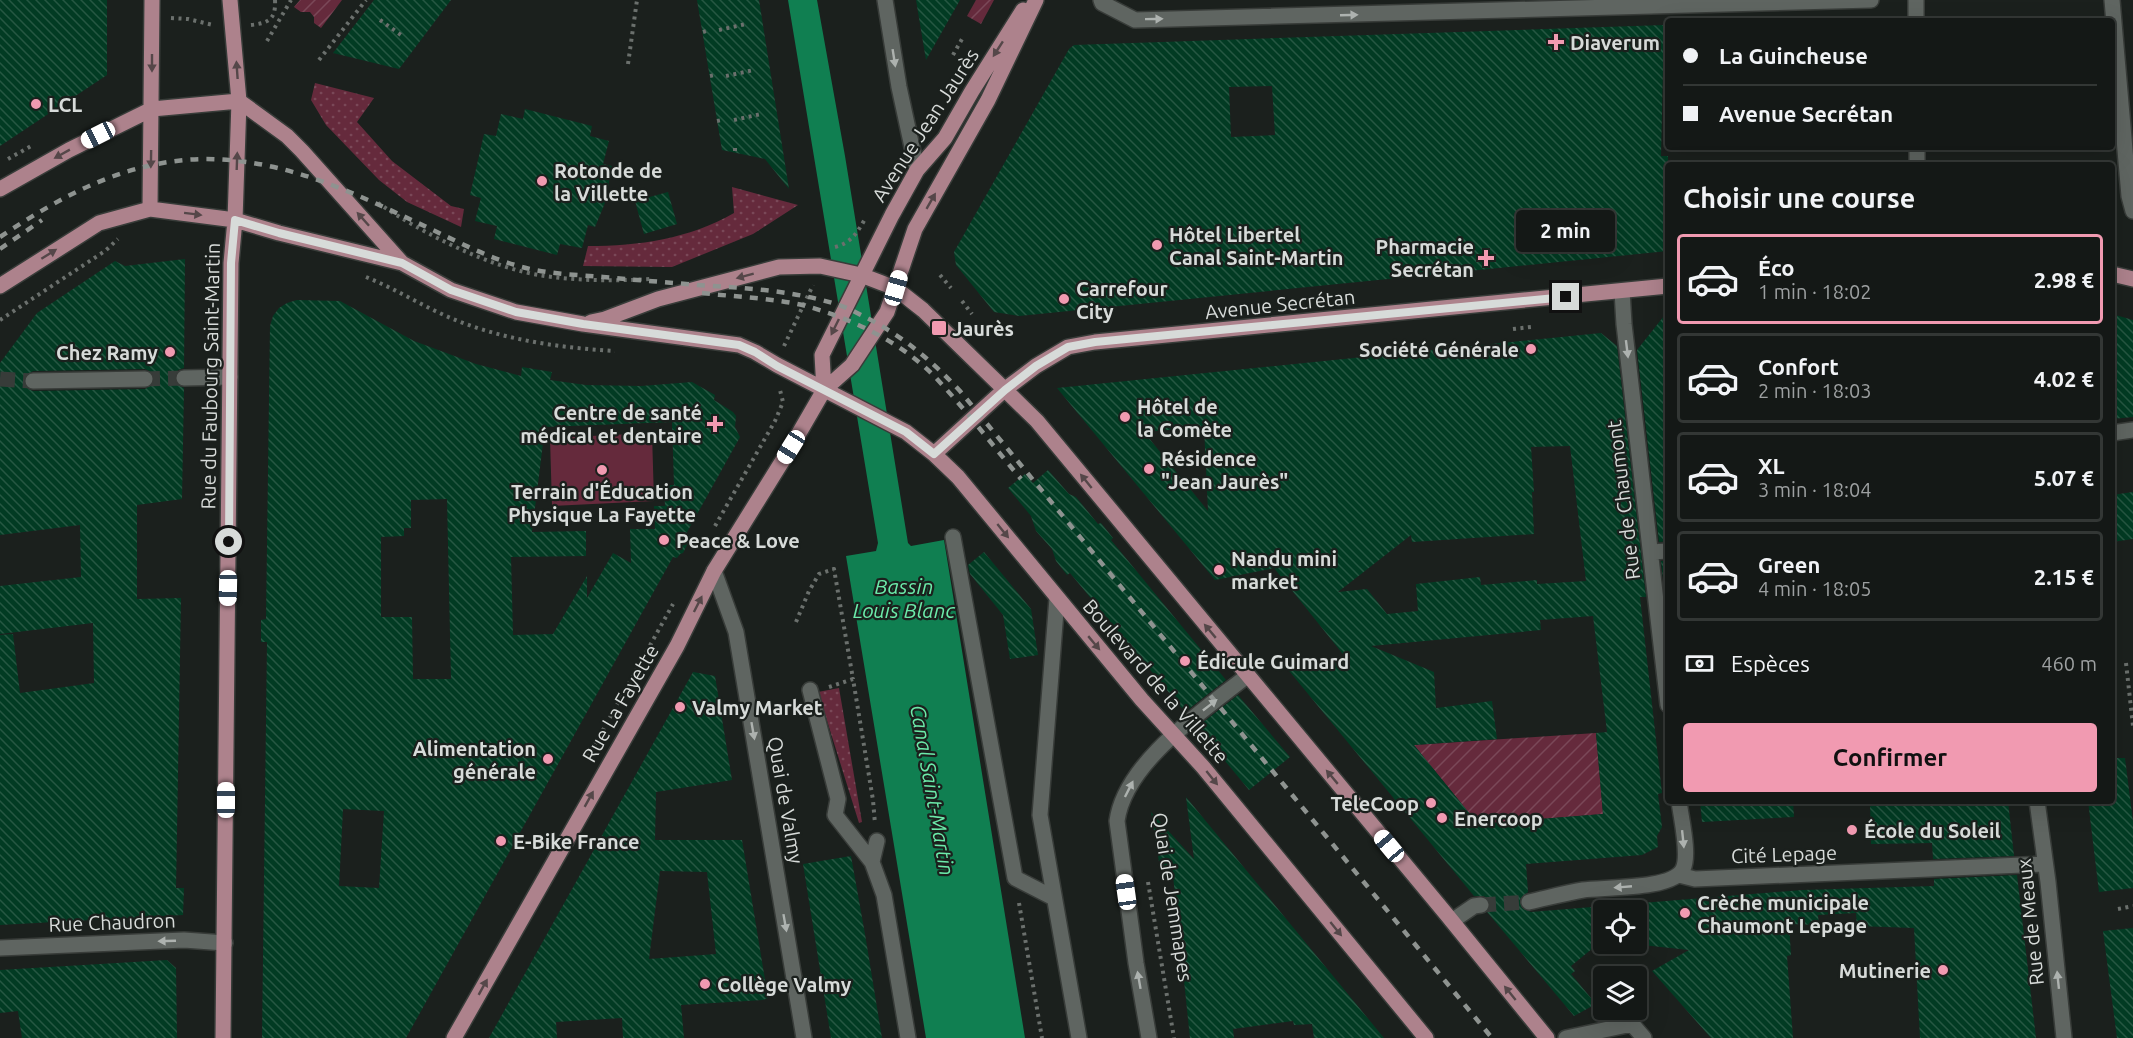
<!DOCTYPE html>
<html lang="fr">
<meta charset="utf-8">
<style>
body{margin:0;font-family:Ubuntu,sans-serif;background:#1d211f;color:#f1f3f6;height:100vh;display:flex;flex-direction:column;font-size:22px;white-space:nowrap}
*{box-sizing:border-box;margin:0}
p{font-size:20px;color:#9da0a1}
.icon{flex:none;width:33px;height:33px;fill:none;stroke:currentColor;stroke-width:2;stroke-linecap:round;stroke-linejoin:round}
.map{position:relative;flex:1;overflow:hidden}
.side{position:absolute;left:1665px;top:162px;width:450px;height:642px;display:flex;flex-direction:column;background:#141816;border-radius:6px;box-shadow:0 6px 24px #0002,0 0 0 2px #333735}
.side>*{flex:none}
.hud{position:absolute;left:1665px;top:18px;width:450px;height:132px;border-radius:6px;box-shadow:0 6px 24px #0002,0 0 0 2px #333735;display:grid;align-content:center;height:132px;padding:0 18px;background:#141816}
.tools{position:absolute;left:1593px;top:900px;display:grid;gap:12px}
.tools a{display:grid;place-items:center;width:54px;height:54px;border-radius:6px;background:#141816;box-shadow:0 6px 24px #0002,0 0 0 2px #333735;font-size:30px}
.end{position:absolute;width:27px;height:27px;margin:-14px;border:8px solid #d7dbd9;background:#111;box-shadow:0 0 0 3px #111}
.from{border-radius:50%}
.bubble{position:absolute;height:42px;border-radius:6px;background:#141816;box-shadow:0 6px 24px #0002,0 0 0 2px #333735;font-size:20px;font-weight:700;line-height:42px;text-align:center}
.car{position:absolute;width:18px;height:36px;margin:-18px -9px;border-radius:8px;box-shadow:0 0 4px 2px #0007;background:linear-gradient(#fff 24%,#345 0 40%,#fff 0 76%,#345 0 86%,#fff 0)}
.hud b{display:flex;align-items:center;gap:21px;height:57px;font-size:22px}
.hud b+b{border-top:2px solid #333735}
.hud i{width:15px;height:15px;background:#f1f3f6}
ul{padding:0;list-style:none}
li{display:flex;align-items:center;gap:18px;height:90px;margin:0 12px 9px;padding:0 6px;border:3px solid #333735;border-radius:6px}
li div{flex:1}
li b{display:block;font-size:22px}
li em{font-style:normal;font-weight:700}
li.on{border-color:#f19ab1}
li>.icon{width:54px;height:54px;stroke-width:1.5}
h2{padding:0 18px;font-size:27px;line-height:72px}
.pay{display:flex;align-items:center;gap:15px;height:66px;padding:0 18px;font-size:22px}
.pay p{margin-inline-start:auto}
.button{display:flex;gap:12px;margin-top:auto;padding:12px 18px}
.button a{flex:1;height:69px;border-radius:6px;background:#f19ab1;color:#111;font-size:24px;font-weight:700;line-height:69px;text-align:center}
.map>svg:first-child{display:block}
.grass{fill:url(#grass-dots)}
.garden{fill:url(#garden-furrows)}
.pitch{fill:#652a3c}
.water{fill:#107f51}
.building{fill:url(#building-back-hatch);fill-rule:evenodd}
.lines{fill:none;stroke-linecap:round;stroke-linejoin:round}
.minor-tunnel{stroke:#373c39;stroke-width:15;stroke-dasharray:15 8;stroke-linecap:butt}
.minor-casing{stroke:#383c39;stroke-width:18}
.major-casing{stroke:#383c39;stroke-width:18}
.path{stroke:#6b706d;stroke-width:4;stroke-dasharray:3 4.5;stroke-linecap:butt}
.minor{stroke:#5f6561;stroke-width:15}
.major{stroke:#ad828c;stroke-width:15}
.rail{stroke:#8e9390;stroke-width:4.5;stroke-dasharray:8 8;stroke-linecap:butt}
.oneway{fill:#adb2af}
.oneway2{fill:#554749}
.route{stroke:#d7dbd9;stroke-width:8}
.poi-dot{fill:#f19ab1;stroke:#1b201d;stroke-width:2}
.labels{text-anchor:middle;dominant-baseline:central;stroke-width:4.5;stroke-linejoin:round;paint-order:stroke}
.poi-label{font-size:20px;font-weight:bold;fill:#d7dbd9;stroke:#1b201d;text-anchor:start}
.street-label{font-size:20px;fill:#d7dbd9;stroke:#1b201d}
.water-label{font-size:21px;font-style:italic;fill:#6cebaa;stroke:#1b201d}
</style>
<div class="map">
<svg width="2133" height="1038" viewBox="0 0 2133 1038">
<defs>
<pattern id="grass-dots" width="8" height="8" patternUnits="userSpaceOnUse" patternTransform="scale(1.5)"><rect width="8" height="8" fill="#652a3c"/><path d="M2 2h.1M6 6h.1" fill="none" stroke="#7a4858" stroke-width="1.8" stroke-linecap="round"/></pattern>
<pattern id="garden-furrows" width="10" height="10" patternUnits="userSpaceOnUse" patternTransform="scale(1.5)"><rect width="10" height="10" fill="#652a3c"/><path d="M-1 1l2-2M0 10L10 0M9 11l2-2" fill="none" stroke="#7a4858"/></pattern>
<pattern id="building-back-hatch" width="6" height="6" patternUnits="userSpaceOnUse" patternTransform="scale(1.5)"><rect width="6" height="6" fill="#023b23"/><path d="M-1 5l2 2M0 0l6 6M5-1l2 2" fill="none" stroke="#265742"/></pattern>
</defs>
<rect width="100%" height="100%" fill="#1b201d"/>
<path class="grass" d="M315,83L374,98L357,122L392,161L451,206L464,209L461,227L407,202L379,180L326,125L311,100Z
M732,187L798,205L753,234L672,267L583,266L588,246C640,246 688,239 734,213Z
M839,688L862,822L859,823L818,692Z"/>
<path class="garden" d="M300,0H342L321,28L314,23V17L310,12H301L294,7Z
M976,0H994L981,24L967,16Z
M1596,733L1603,814L1478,824L1414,745Z"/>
<path class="pitch" d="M652,433L654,501L552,506L550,438Z"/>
<path class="water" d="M788,0H817L845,156L908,543L911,546L944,540L1025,1038H926L846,556L876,551L878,543Z"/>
<path class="building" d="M0,0H107V75L0,146Z
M374,0H451L399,69L333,53Z
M697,0H759L789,189L765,159L722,150Z
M916,0H960L926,60Z
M1664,25L1661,156H1668V251L1019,316L994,312L956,265L954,252L1069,49L1074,45ZM1272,86L1275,135L1231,137L1229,87Z
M525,109L592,126L590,136L609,141L603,164L612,166L605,203L595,227L588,225L582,248L560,244L557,255L494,239L497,226L475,221L481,198L470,195L484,134L496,136L501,114L523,119Z
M668,192L677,224L644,234L635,201Z
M185,259L184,368L178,370L174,378L176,384L184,388L182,499L137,505V599L181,598L176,888H184L183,915L0,925V635L13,634L20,693L94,683L93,623L0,634V586L81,577L80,525L0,535V363L37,313L115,261L125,266ZM145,369L150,371L155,378L153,384L145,389L33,391L28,389L23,382L25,376L33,371Z
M297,300L340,301L414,341L476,364L521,376L522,367L552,372L550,380L586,385L641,386L692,382L715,395L714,400L733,412L736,416L735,427L740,437L686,534L691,537L683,553L680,554L677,558L673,557L406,1038H262L267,642H261V620L266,619L270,326L273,316L279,308L287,303ZM672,422L674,485H664L665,506H654L655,529H630L631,563L613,553L587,598V576L553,634L513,635L511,557L586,556V531L532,532L545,427ZM447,499L451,679H413L412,617H381V537L404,536V528H411V500ZM343,809L384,811L379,888L339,886Z
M1668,311V541L1659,542L1637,350Z
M2112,314L2133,320V417L2112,419Z
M1601,333L1617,346L1646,597H1640L1662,793L1658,794L1662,827L1657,836L1658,847L1642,855L1526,864L1528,892L1520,899L1522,908L1531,912L1803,890L1934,886V879L2017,875L2036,1038H1920L1914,928L1857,926L1856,913L1818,915L1819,925L1789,924L1791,955L1787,956L1793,1038H1711L1652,971L1689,950L1633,944H1636V910H1604V939L1571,966L1575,971L1571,974L1596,1004L1574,1016L1487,912L1491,904L1488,899L1484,896H1474L1281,661L1346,658L1274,568L1215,580L1057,388ZM1204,427L1208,511L1144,432ZM1570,446L1586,581L1537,584V580L1481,585L1480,577L1416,584L1418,611L1387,614L1367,589L1338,592L1411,535L1412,542L1534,534L1532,492H1534L1531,447ZM1593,616L1607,732L1596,733L1603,814L1478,824L1414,745L1497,739L1492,701L1436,708L1434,672L1371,646L1541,630L1540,620Z
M1048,470L1069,494L1076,497L1098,524L1101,523L1113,538L1111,540L1226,680L1185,712L1070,573L1067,575L1056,561L1052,549L1036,531L1031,516L1008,488L1025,474L1033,483Z
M2133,492V539L2112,542V495Z
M984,552L1031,609L1038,655L1010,659L1003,615L970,574L968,565Z
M1661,561H1668V596H1665Z
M693,672L715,676L732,780L656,792L655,840H742L768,998L763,1000L681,1005L684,1038H623L622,1018L556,1022L557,1038H489ZM660,871L707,872L716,954L649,959Z
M1238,695L1290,757L1249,790L1197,727Z
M2112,758H2125L2133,822V888L2099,892L2088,801H2112Z
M1186,797L1260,887L1384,1038H1314L1312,1024L1294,1025L1293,1021L1233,1029L1234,1038H1190L1172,866L1160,868L1151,812L1194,859Z
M1700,801H1793L1794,817L1702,822Z
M1870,801H2008L2014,856L1933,859L1932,843L1871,844Z
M851,856L865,934L882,1038H831L803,864Z
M2133,928V1038H2117L2103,931Z
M167,960L176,968L177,1038H22L18,1011L0,1013V970Z"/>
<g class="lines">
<path class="minor-tunnel" d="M0,379L33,381
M145,379L184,378
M1481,905L1529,902"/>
<defs>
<path id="minor" d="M885,0L899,87L917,170
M1101,0L1102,3L1135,20L1871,0
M1916,0V21
M2112,0L2129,196L2133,211
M1917,147V165
M1622,291L1624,324L1668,705
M184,378L230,377
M33,381L145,379
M2112,433L2133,430
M953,537L1015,878L1054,898
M1651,552L1668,551
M714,571L736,632L804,1038
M1057,598L1040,815L1079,1038
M810,690L838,799L835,815L872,862L884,895L908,1038
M2037,801L2048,882L2064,1038
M872,862L877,841
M1679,875L1695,879L2045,864
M1529,902C1547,898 1565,893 1583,890C1604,887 1673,890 1683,869C1690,855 1681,818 1679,801
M1452,921L1474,906L1481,905
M0,948L184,940L225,943
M1149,1038L1136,963L1117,821C1125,762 1203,711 1247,676
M1566,1038L1632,1024L1644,1038"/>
<path id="major" d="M239,101L287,136L302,151L402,263
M0,189L69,150L152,109L239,101
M150,209L152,0
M2112,274L2133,279
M0,286L99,223L150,209L235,220L279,233L402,263L451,290L516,312L583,324L739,345L755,352L777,365L906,432L934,454L958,477L1142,700L1203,767L1426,1038
M591,322L605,319L658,299L779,267L820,266L861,275L895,288L923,310L1037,421L1447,915L1547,1038
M824,390L822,355L892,215L917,170L945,138L972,91L1023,10
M934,454L1004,390L1036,366L1068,347L1095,342L1668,286
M223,1038L231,263L235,220L239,101L230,0
M454,1038L677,646L714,571L791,447L824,390L852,365L887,312L915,229L988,100L1036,0"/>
</defs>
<use href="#minor" class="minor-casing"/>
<use href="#major" class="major-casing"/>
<path class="path" d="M171,18L188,19L213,25
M380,20L401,35
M251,25C269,23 276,19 275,0
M719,30L746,24
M703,32L706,31
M267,41L291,0
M953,55L962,39
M319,60L366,0
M628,64L637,0
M710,76L715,75
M726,76L754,70
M734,120L761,114
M717,121L722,120
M735,148V153
M8,159L33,145
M378,203C422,233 492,269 545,276C580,281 615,281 651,279
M835,247C851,243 857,233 865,219
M940,275L951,288
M366,277C396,289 424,307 453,319C504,340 561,348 615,351
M962,301L972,314
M0,320L105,251L118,239
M1513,329L1531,327
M784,346L813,285
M715,526L775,421L783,402L780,390
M796,622L809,591L819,574L834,569L853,679
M2126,663L2133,726
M829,687L853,679L873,800L875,824
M588,757L673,604
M1148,882L1174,1038
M1019,903L1042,1038
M2118,909L2133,906"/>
<use href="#minor" class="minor"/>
<use href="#major" class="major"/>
<path class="rail" d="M0,237C63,195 127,160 205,159C289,159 360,196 435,231C464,245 494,260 526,268C551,274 578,275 603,277C634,280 665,282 696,285C744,288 792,290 839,305C849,308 858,314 867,318C904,337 932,361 960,391L1492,1038
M0,249L42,220
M702,293C737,297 773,298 806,306C853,319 903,343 936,378C966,410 993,446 1021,479"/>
</g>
<defs><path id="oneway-solid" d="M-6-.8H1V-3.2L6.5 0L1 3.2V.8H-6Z" transform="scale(1.5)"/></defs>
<g class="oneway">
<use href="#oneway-solid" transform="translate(1349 15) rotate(-2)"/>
<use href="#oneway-solid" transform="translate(1154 19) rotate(-1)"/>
<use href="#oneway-solid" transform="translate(894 58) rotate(81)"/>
<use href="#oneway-solid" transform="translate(1627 349) rotate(83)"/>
<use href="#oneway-solid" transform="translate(1210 705) rotate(-38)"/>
<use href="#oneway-solid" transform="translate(753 731) rotate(80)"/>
<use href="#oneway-solid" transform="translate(1129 789) rotate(-63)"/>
<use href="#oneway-solid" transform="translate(1683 839) rotate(84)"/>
<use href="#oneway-solid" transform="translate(1623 887) rotate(175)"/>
<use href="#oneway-solid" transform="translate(785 923) rotate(80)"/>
<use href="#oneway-solid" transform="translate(167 941) rotate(178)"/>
<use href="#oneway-solid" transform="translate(1139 980) rotate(-100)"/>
<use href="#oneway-solid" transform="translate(2058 980) rotate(-96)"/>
</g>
<g class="oneway2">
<use href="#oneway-solid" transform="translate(998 49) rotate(123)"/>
<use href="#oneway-solid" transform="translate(152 63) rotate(90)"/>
<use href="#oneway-solid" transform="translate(237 70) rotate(-94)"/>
<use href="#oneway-solid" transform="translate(62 154) rotate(151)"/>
<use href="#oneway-solid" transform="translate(151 159) rotate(91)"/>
<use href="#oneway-solid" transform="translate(237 161) rotate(-88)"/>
<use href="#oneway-solid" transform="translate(931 201) rotate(-60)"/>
<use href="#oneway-solid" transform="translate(193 214) rotate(7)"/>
<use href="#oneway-solid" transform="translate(363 219) rotate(-132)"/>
<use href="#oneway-solid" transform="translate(49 254) rotate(-32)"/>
<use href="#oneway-solid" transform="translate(745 276) rotate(165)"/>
<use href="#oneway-solid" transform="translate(835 327) rotate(116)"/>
<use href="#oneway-solid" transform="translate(1086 481) rotate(-129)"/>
<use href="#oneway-solid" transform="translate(1003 531) rotate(51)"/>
<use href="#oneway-solid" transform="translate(698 604) rotate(-63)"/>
<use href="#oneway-solid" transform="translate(1210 631) rotate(-130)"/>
<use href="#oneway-solid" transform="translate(1094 643) rotate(50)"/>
<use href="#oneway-solid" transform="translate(1332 777) rotate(-130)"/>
<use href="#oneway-solid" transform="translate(1212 778) rotate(51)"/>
<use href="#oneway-solid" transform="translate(589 799) rotate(-61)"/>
<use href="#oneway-solid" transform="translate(1336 929) rotate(51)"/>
<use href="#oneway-solid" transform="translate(483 987) rotate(-61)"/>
<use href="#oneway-solid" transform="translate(1510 993) rotate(-129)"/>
</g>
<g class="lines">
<path class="route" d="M229,542L231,263L235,220L279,233L402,263L451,290L516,312L583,324L739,345L755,352L777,366L906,432L934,454L1005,390L1036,366L1068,347L1095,342L1566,297"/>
</g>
<g class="poi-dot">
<path d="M1553 33h6v6h6v6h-6v6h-6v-6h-6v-6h6z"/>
<circle cx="36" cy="104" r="6"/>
<circle cx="542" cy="181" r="6"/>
<circle cx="1157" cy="245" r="6"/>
<path d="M1483 249h6v6h6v6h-6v6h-6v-6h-6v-6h6z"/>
<circle cx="1064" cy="299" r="6"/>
<rect x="931" y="320" width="16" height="16" rx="3"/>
<circle cx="1531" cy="349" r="6"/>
<circle cx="170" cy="352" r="6"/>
<circle cx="1125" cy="417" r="6"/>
<path d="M712 415h6v6h6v6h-6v6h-6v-6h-6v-6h6z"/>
<circle cx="1149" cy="469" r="6"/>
<circle cx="602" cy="470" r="6"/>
<circle cx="664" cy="540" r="6"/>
<circle cx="1219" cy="570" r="6"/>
<circle cx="1185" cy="661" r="6"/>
<circle cx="680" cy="707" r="6"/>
<circle cx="548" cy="759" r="6"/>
<circle cx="1431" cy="803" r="6"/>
<circle cx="1442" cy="818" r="6"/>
<circle cx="1852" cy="830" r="6"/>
<circle cx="501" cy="841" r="6"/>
<circle cx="1685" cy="913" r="6"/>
<circle cx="1943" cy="970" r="6"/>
<circle cx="705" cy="984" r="6"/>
</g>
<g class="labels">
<g class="poi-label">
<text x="1570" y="42">Diaverum</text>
<text x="48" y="104">LCL</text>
<text x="554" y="170">Rotonde de<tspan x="554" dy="23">la Villette</tspan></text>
<text x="1169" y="234">Hôtel Libertel<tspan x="1169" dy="23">Canal Saint-Martin</tspan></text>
<text x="1474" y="246" text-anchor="end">Pharmacie<tspan x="1474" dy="23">Secrétan</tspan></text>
<text x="1076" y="288">Carrefour<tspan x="1076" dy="23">City</tspan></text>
<text x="952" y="328">Jaurès</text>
<text x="1519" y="349" text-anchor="end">Société Générale</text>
<text x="158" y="352" text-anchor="end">Chez Ramy</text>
<text x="1137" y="406">Hôtel de<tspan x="1137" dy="23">la Comète</tspan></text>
<text x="702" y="412" text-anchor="end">Centre de santé<tspan x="702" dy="23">médical et dentaire</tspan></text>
<text x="1161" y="458">Résidence<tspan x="1161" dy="23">"Jean Jaurès"</tspan></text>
<text x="602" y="491" text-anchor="middle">Terrain d'Éducation<tspan x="602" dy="23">Physique La Fayette</tspan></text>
<text x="676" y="540">Peace &amp; Love</text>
<text x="1231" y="558">Nandu mini<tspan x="1231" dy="23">market</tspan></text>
<text x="1197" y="661">Édicule Guimard</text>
<text x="692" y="707">Valmy Market</text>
<text x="536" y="748" text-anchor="end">Alimentation<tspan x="536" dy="23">générale</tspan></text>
<text x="1419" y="803" text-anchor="end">TeleCoop</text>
<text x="1454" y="818">Enercoop</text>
<text x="1864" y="830">École du Soleil</text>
<text x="513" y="841">E-Bike France</text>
<text x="1697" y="902">Crèche municipale<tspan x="1697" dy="23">Chaumont Lepage</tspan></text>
<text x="1931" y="970" text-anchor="end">Mutinerie</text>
<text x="717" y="984">Collège Valmy</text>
</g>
<g class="street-label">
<text transform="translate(925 125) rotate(-57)">Avenue Jean Jaurès</text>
<text transform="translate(1280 304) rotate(-6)">Avenue Secrétan</text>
<text transform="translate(210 376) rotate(-89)">Rue du Faubourg Saint-Martin</text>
<text transform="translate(1623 500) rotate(-97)">Rue de Chaumont</text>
<text transform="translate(1156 681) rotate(49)">Boulevard de la Villette</text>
<text transform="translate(620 703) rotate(-60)">Rue La Fayette</text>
<text transform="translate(786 800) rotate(80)">Quai de Valmy</text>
<text transform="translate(1784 854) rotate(-2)">Cité Lepage</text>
<text transform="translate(1173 897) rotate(81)">Quai de Jemmapes</text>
<text transform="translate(112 922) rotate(-2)">Rue Chaudron</text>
<text transform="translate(2030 922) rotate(-96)">Rue de Meaux</text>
</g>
<g class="water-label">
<text x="904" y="586">Bassin<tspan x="904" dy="24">Louis Blanc</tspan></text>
<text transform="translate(933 790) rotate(80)">Canal Saint-Martin</text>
</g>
</g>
</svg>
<div class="tools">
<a><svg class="icon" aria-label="locate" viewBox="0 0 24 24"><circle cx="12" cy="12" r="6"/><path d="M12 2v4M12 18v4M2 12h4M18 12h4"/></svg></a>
<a><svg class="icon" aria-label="layers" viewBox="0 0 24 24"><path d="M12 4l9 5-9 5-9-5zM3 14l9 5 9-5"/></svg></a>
</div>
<i class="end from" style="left:229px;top:542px"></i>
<i class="end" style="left:1566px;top:297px"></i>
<div class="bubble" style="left:1516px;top:210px;width:99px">2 min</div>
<i class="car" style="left:98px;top:135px;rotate:243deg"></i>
<i class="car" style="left:896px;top:288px;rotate:16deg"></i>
<i class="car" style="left:791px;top:447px;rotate:212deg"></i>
<i class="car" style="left:228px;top:588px;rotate:181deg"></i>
<i class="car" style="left:226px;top:800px;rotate:0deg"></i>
<i class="car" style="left:1389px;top:846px;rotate:320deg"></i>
<i class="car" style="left:1126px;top:892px;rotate:352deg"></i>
<div class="hud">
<b><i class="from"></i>La Guincheuse</b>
<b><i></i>Avenue Secrétan</b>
</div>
<section class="side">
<h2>Choisir une course</h2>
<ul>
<li class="on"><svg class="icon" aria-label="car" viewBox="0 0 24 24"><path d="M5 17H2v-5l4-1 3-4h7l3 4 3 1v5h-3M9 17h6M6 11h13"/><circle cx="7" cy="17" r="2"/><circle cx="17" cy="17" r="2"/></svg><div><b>Éco</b><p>1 min · 18:02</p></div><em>2.98 €</em></li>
<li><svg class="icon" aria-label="car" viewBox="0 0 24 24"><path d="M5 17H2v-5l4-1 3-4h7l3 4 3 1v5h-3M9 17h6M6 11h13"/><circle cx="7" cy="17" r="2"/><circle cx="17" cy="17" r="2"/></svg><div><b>Confort</b><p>2 min · 18:03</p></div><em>4.02 €</em></li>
<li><svg class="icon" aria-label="car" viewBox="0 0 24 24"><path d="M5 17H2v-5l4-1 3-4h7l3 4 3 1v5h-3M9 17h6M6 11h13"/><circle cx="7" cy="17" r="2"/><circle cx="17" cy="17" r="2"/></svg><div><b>XL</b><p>3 min · 18:04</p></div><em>5.07 €</em></li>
<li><svg class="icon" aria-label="car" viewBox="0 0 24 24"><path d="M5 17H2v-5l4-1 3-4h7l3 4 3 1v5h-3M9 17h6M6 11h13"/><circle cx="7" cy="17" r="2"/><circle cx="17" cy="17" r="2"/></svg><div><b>Green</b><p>4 min · 18:05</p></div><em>2.15 €</em></li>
</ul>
<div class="pay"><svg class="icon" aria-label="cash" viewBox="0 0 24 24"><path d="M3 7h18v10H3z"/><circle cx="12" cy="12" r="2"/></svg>Espèces<p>460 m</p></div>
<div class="button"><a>Confirmer</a></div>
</section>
</div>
